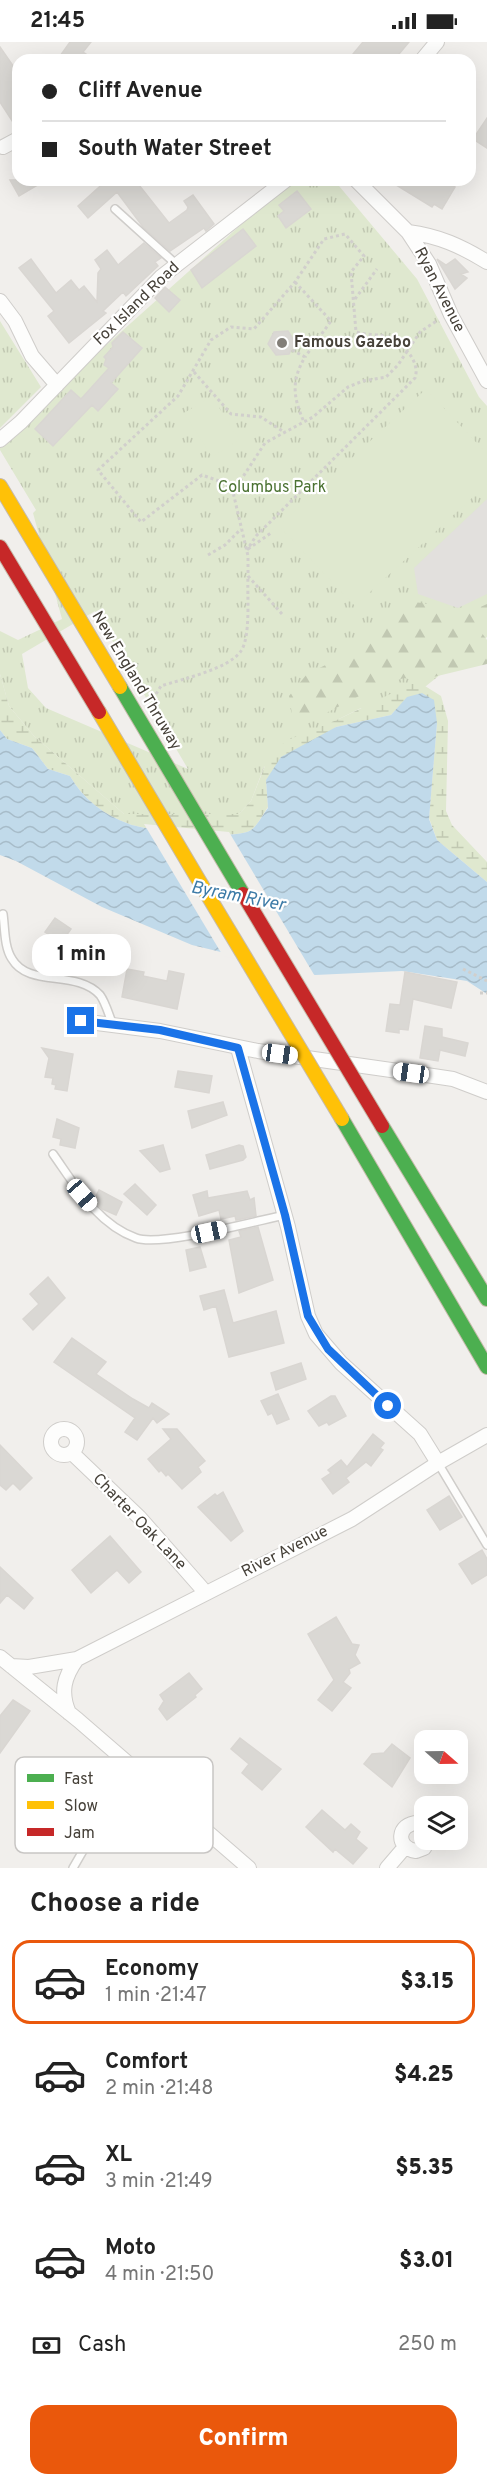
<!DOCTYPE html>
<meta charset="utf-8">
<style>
body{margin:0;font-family:Overpass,sans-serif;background:#f6f6f6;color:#222;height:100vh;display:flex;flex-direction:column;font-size:22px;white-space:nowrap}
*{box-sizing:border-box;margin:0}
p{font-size:20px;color:#767676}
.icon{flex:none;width:33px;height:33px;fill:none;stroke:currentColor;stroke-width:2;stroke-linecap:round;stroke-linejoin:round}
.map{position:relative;height:1826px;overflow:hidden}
.panel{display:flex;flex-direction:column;background:#fff;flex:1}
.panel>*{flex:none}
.guide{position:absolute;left:12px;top:12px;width:464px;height:132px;border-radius:18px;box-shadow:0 6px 24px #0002;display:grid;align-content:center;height:132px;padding:0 30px;background:#fff}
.needle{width:39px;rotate:110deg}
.tools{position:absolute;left:414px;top:1688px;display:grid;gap:12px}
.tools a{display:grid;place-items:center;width:54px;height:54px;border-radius:12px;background:#fff;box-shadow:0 6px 24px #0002;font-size:30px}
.end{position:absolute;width:27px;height:27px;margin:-14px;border:8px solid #1a73e8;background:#fff;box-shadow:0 0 0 3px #fff}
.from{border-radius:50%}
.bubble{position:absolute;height:42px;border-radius:18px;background:#fff;box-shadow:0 6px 24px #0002;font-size:20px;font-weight:800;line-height:42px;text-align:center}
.car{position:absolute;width:18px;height:36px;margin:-18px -9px;border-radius:8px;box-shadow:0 0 4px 2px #0007;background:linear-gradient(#fff 24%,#345 0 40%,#fff 0 76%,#345 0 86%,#fff 0)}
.guide b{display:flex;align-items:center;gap:21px;height:57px;font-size:22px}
.guide b+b{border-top:2px solid #e0e0e0}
.guide i{width:15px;height:15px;background:#222}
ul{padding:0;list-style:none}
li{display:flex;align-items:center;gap:18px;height:84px;margin:0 12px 9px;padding:0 18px;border:3px solid transparent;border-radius:18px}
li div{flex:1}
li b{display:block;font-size:22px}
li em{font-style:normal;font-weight:800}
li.active{border-color:#ea580c}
li>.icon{width:54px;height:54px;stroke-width:1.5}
h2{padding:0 30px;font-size:27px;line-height:72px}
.pay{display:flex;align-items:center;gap:15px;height:66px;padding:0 30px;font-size:22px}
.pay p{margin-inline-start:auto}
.primary-button{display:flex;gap:12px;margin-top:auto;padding:12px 30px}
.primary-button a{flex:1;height:69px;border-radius:18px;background:#ea580c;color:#fff;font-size:24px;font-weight:800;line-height:69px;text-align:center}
.status{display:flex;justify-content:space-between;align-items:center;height:42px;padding:0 30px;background:#fff;direction:ltr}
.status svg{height:16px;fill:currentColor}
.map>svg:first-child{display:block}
.grass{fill:url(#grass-tufts);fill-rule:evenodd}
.forest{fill:url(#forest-firs)}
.wetland{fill:url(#wetland-marsh)}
.pitch{fill:#dfe8cf}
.parking{fill:#e2e0dd}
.water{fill:url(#water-waves)}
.pier{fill:#f1efec}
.building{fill:#dad8d4;stroke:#d9d6d2;stroke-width:1.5}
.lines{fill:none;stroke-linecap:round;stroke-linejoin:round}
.lane-casing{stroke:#cfcdca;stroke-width:10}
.street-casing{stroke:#cfcdca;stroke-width:16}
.fast-casing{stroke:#c6bbab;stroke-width:16}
.slow-casing{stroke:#c6bbab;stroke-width:16}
.jam-casing{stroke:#c6bbab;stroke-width:16}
.path{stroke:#d1cfcc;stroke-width:3;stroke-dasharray:3 3;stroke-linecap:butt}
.lane{stroke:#fdfdfc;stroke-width:7}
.street{stroke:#fdfdfc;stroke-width:14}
.fast{stroke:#4caf50;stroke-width:14}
.slow{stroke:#ffc107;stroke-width:14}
.jam{stroke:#c62828;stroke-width:14}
.slow-bridge-casing{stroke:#c6bbab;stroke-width:16;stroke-linecap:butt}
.jam-bridge-casing{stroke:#c6bbab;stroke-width:16;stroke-linecap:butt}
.slow-bridge{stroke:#ffc107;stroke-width:14}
.jam-bridge{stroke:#c62828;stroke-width:14}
.route{stroke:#1a73e8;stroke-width:8}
.poi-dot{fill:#827e78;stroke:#fff;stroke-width:2}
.labels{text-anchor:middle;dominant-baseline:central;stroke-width:4.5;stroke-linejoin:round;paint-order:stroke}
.street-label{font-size:16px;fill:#464139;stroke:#fff}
.poi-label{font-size:16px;font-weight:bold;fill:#464139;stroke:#fff;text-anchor:start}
.park-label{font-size:16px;fill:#4b7232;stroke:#fff}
.water-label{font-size:18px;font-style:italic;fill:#3d7ba7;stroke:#fff}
.key{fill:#fff;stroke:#c8c6c4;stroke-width:1.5}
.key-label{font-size:16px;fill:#464139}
</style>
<div class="status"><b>21:45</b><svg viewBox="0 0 49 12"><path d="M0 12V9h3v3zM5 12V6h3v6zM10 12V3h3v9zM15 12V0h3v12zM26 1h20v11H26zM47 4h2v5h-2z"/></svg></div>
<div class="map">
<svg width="487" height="1826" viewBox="0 0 487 1826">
<defs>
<pattern id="grass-tufts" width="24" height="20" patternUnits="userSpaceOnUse" patternTransform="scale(1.5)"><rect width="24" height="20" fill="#dfe8cf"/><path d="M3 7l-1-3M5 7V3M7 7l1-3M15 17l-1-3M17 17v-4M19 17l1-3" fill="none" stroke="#c1c8b2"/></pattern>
<pattern id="forest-firs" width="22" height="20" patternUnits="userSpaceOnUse" patternTransform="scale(1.5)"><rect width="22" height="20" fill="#dfe8cf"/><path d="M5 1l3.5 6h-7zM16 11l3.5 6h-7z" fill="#c1c8b2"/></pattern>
<pattern id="wetland-marsh" width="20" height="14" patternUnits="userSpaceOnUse" patternTransform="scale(1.5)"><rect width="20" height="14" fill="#dfe8cf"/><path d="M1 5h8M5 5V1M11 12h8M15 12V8" fill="none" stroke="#c1c8b2"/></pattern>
<pattern id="water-waves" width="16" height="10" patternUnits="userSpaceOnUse" patternTransform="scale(1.5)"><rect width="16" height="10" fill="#c1daea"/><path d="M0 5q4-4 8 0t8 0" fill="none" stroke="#a7bcc9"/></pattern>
</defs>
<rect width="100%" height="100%" fill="#f1efec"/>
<path class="grass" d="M291,138H334L417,237L479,355L487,364V595L395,669L361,666L339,677L264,725L251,759L239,772H124L34,694L9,664L0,632V589L18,598L62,577L33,471L36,468L0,408V398ZM95,569L188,727L46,666L28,646L22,612Z
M0,279L41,345L0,386Z"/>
<path class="forest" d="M413,560C440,562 461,575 487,562V575L479,587L487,598V622L417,639L404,636L377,645L328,670L298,675L292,672L289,654L307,632L371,601L400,565Z"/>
<path class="wetland" d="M0,632L9,664L34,694L124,772H239L251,759L270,711L288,698L339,677L417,639L441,654L448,679L446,769L452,783L487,820V840L437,798L429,776L437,681L407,655L391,673L336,685L266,738L268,765C263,772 258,783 251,788C236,799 148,789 129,782C104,773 83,757 70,734L48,727L32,706L7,697L0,688Z"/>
<path class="pitch" d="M426,347L487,412V442L355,564L279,484Z
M212,354L239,398L212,415L184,371Z"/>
<path class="parking" d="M487,457V552L458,566L418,552L414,526Z"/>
<path class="water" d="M422,651L434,658L437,681L429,777L437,798L487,840V952L467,939L402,929L315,933L192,903L102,865L16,819L0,813V688L7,697L32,706L48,727L70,734C83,757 104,773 129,782C148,789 236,799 251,788C258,783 263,772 268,766L266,738L281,715L336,685L391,673L407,655Z"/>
<path class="pier" d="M144,782L229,790L316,936L223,914Z"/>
<path class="building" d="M70,0H91L83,10L95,18H66L60,14Z
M363,0H409L394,18H348Z
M0,5L18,31V88L0,60Z
M487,76V106L473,97Z
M10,138H46L19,154Z
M107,138H135L169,181L187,168L188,165L184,159L193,153L214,182L206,189L204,186L170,209L143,185L117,150L88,176L78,164Z
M388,138H444L455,145L442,167L434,162L432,165Z
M297,149L311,167L286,186L278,174L284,169L279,163Z
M243,187L256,204L202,246L191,228Z
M144,201L161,216L155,220L158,224L126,254L123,250L103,269L106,271L69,301L48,274L54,269L19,226L31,217L56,251L71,238L79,248L84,244L97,260L98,231L101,227L95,218L107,208L118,223Z
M437,217L446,223L455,217L468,230L461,232L467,236L455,247Z
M165,245L180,258L169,270L155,256Z
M288,289L295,300L289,312L276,313L268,302L274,290Z
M123,290L142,306L111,341L118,347L98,369L92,363L53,404L35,387L71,348L81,357L109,326L104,323L106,317L104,315L113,305L112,301Z
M55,876L71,887L61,901L45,890Z
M127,927L144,930L143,934L167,939L169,929L184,932L177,967L122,955Z
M405,930L457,940L451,966L413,957L408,988L399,987V991L386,989L390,962L400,963Z
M425,984L442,987V995L468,1001L465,1014L440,1008L438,1019L420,1016Z
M42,1006L73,1012L67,1049L55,1047L56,1043L52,1042L53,1036L45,1035L49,1016Z
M178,1029L212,1034L209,1051L175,1045Z
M223,1060L227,1073L192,1086L188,1069Z
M57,1077L79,1086L75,1106L60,1103L61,1097L53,1095Z
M163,1103L170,1127L160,1130L140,1109Z
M239,1103L243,1104L246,1115L243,1118L210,1127L206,1113Z
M135,1142L156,1163L147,1173L124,1152Z
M99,1148L122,1160L116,1173L102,1167L94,1158Z
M207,1149L208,1156L247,1149L250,1158L254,1156L256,1174L236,1178L235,1174L221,1177L219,1168L199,1174L193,1153Z
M258,1185L273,1238L239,1251L229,1198L241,1195L239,1189Z
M200,1205L206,1225L190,1229L186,1208Z
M48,1235L65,1256L33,1288L23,1277L39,1262L30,1252Z
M224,1248L233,1281L276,1269L284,1301L229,1315L216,1264L204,1268L200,1254Z
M72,1296L106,1320L96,1332L133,1357L149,1366L152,1361L169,1372L157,1381L153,1376L137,1398L125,1390L135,1376L54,1320Z
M301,1321L306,1337L276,1348L271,1331Z
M278,1352L289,1377L277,1382L272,1371L268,1373L261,1359Z
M331,1354H335L346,1374L329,1383L327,1380L319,1384L308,1369Z
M163,1387H177L205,1419L198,1425L201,1430L182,1447L168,1432L166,1434L161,1428L159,1430L148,1417L171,1397Z
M373,1392L384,1401L380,1406L383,1408L371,1424L366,1420L346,1436L349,1440L333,1452L322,1437L331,1431L328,1428L341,1418L347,1425Z
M0,1403L32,1436L20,1448L13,1441L6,1448L0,1443Z
M223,1450L243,1489L231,1499L198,1465L215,1452L217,1454Z
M449,1454L462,1475L440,1488L427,1468Z
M110,1494L141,1530L129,1541L117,1528L91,1551L72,1528Z
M482,1508L487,1517V1533L472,1542L459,1522Z
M0,1525L33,1556L24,1567L7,1553L0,1561Z
M336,1575L352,1602L359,1603L355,1613L360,1621L349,1627L350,1631L343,1640L351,1646L332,1669L318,1658L334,1638L308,1592Z
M189,1631L202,1647L195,1653L196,1655L167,1678L159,1667L164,1659L160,1653Z
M13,1658L30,1669L0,1711V1674Z
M240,1696L281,1727L262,1748L242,1731L249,1722L231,1707Z
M392,1702L410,1716L392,1745L364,1722L372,1712L384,1711Z
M322,1768L345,1788L351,1782L360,1790L356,1797L367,1806L353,1822L335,1807L333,1810L306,1785Z"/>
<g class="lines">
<defs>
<path id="lane" d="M115,167L177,223
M3,872C5,886 4,905 12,917C29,946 76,927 100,953C106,961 109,974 113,983
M53,1112C75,1143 97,1182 136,1196C160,1205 256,1179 285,1173
M438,1421L487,1503
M73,1826L99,1781L136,1728"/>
<path id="street" d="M422,18L437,0
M3,105L18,97
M356,138L408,190L429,222L451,273L487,339
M408,190C439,194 461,204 487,220
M0,259L15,279L32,314L57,343
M0,398L21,380L161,235L286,138
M81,979L160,989L258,1009L433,1034L453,1037L487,1050
M238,1006L288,1185L308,1274L316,1292L341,1321L420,1392L438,1421
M51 1400a13 13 0 1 1 26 0a13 13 0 1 1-26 0Z
M72,1411L139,1475L206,1551
M0,1615L78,1678L249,1826
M11,1624L29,1625L77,1617
M69,1671C60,1650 64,1635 77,1617L352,1477L438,1421L487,1393
M424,1785L418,1781C397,1781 395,1806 416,1809L424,1806L429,1797
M387,1826L405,1805"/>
<path id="fast" d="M120,645L243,852
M342,1077L487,1325
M382,1084L487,1257"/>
<path id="slow" d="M0,444L120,645
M99,670L201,842"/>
<path id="jam" d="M0,505L99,670"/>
</defs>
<use href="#lane" class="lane-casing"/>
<use href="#street" class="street-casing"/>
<use href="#fast" class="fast-casing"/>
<use href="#slow" class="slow-casing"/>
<use href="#jam" class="jam-casing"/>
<path class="path" d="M295,240L331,279L305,315
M355,257L377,227
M292,308L305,315C291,339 293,355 304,380
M194,330L231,372L261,375L284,390
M233,450L222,440L202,433L141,480L98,428L178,354L211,298L231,285L254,287L295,240L324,197L345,192L364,214L351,230L356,290C366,293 376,292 384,294C401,298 421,319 415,336L256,494L247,508
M248,507L271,491
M208,513L225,503L241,487
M282,572L248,534V514L233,450L265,401L313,375L348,345L363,339L386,335L398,323L420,290L438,278
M156,652L161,644C182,637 229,627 241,609C251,594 247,553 248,534
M463,927L487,939
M480,951H487"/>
<use href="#lane" class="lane"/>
<use href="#street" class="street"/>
<use href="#fast" class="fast"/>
<use href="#slow" class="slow"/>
<use href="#jam" class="jam"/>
<defs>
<path id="slow-bridge" d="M201,842L342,1077"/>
<path id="jam-bridge" d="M243,852L382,1084"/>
</defs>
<use href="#slow-bridge" class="slow-bridge-casing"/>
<use href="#jam-bridge" class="jam-bridge-casing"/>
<use href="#slow-bridge" class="slow-bridge"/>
<use href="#jam-bridge" class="jam-bridge"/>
</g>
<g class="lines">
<path class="route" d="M81,979L160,988L238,1006L285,1173L308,1274L328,1307L388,1364"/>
</g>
<circle class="poi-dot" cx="282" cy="301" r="6"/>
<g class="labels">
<g class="street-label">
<text transform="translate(439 248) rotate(63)">Ryan Avenue</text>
<text transform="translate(137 262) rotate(-44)">Fox Island Road</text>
<text transform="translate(136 639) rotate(59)">New England Thruway</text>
<text transform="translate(139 1480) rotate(46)">Charter Oak Lane</text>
<text transform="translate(285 1510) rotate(-27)">River Avenue</text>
</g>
<g class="poi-label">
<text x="294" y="301">Famous Gazebo</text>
</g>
<g class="park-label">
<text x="272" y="446">Columbus Park</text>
</g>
<g class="water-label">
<text transform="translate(238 855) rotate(11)">Byram River</text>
</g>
</g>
<rect x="15" y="1715" width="198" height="96" rx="9" class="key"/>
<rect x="27" y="1732" width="27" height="8" fill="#4caf50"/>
<rect x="27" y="1759" width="27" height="8" fill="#ffc107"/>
<rect x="27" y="1786" width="27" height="8" fill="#c62828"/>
<g class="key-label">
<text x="64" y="1742">Fast</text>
<text x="64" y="1769">Slow</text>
<text x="64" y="1796">Jam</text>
</g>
</svg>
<div class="tools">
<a><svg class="needle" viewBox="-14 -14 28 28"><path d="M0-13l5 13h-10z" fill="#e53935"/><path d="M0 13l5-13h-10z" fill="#767676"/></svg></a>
<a><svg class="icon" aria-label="layers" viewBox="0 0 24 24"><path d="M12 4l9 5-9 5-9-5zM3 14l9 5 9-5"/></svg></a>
</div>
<i class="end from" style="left:388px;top:1364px"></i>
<i class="end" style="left:81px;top:979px"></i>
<div class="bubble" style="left:32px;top:892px;width:99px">1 min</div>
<i class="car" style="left:280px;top:1012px;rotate:98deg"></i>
<i class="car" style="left:411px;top:1031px;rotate:278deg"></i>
<i class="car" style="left:82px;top:1153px;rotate:139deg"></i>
<i class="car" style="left:209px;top:1190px;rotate:78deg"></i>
<div class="guide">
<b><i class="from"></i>Cliff Avenue</b>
<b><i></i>South Water Street</b>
</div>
</div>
<section class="panel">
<h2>Choose a ride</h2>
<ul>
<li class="active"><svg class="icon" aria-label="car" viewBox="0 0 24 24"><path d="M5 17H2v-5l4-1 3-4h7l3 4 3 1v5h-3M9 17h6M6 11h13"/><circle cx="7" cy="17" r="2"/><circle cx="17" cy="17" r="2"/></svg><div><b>Economy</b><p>1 min · 21:47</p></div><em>$3.15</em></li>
<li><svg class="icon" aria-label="car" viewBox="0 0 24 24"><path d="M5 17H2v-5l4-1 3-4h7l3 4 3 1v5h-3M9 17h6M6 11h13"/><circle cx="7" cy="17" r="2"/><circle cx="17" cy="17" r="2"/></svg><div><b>Comfort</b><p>2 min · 21:48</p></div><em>$4.25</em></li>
<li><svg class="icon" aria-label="car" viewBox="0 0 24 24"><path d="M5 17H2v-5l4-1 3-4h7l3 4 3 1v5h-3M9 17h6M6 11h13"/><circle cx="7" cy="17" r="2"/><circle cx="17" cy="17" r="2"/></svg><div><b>XL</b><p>3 min · 21:49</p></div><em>$5.35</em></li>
<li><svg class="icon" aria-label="car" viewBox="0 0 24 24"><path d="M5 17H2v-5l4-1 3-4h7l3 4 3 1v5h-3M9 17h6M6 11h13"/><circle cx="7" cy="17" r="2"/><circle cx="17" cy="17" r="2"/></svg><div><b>Moto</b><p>4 min · 21:50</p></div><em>$3.01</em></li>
</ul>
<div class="pay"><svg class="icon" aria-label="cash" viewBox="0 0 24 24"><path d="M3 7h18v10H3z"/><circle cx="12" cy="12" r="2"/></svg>Cash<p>250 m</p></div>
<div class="primary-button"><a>Confirm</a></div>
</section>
